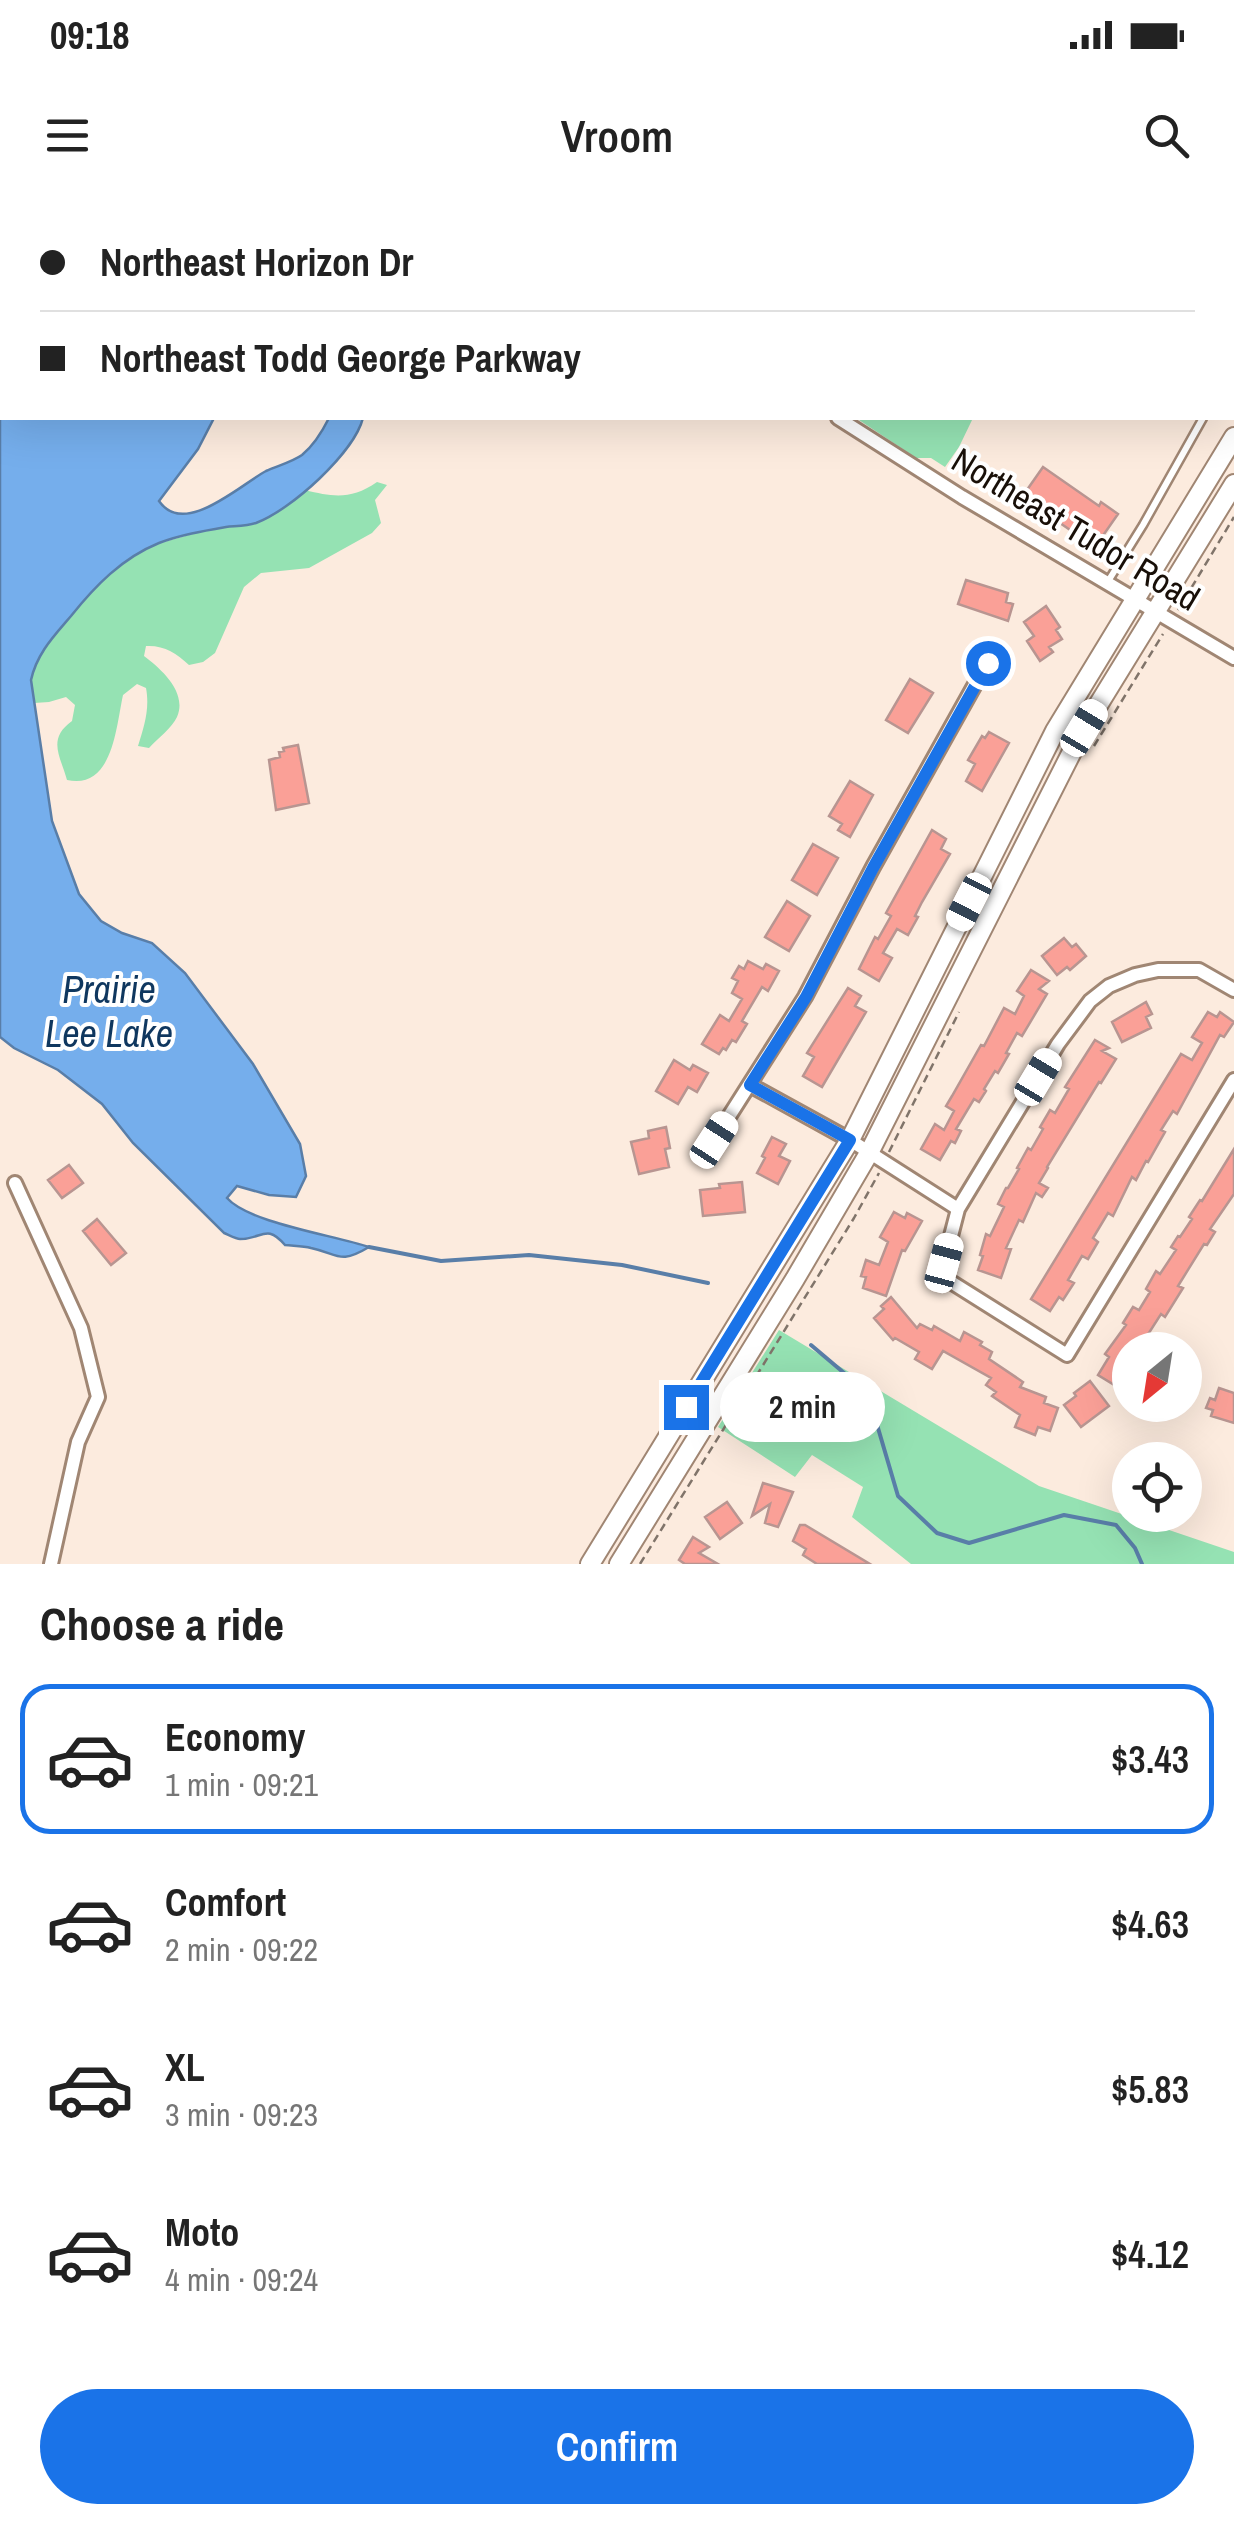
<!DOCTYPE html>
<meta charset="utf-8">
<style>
body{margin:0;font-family:"Archivo Narrow",sans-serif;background:#f2f2f2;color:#222;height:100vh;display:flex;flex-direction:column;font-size:38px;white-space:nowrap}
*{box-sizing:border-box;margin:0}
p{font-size:32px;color:#767676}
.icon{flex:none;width:55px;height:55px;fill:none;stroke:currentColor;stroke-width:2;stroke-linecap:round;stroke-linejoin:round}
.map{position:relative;height:1364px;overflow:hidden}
.panel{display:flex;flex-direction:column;background:#fff;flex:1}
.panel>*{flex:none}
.hud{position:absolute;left:0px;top:0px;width:1235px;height:220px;box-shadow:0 10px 40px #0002;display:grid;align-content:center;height:220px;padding:0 40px;background:#fff}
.needle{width:65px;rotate:210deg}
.controls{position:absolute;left:1112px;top:1132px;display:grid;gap:20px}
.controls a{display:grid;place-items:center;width:90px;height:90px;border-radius:50%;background:#fff;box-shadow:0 10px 40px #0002;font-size:50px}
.end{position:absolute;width:45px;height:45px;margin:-22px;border:12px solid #1a73e8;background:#fff;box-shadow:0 0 0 5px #fff}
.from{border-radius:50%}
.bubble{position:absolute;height:70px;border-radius:35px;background:#fff;box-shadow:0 10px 40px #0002;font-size:32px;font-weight:600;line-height:70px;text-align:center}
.car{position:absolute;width:30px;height:60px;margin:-30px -15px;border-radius:12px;box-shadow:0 0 8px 2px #0007;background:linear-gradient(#fff 24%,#345 0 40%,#fff 0 76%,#345 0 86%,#fff 0)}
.hud b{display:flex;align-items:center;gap:35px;height:95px;font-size:38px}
.hud b+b{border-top:2px solid #e0e0e0}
.hud i{width:25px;height:25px;background:#222}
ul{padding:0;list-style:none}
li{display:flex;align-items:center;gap:30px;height:150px;margin:0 20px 15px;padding:0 20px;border:5px solid transparent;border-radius:30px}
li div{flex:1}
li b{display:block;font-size:38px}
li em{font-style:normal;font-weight:600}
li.active{border-color:#1a73e8}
li>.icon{width:90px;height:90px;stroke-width:1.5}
h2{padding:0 40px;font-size:45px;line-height:120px}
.cta{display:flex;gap:20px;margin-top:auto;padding:20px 40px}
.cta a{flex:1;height:115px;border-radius:60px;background:#1a73e8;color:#fff;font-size:40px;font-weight:600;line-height:115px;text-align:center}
.status{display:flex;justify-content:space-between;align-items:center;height:70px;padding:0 50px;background:#fff;direction:ltr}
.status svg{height:28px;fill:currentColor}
header{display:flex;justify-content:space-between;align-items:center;height:130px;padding:0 40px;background:#fff;font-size:45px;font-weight:600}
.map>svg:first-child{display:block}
.green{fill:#95e2b3}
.water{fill:#75aeec;stroke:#597ea8;stroke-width:2.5}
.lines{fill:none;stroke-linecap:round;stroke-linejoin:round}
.stream{stroke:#597ea8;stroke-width:4}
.building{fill:#faa097;stroke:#b89591;stroke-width:2.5}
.lane-casing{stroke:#a08673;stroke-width:11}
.street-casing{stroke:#a08673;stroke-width:18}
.secondary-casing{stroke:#a08673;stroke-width:22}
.path{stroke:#80746a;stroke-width:2.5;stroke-dasharray:8 5;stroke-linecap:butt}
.lane{stroke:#fff;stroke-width:6}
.street{stroke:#fff;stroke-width:12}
.secondary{stroke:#fff;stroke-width:18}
.route{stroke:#1a73e8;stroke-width:12}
.labels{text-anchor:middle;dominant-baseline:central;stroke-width:8;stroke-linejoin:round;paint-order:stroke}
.street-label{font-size:35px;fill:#180f08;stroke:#fff}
.water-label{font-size:38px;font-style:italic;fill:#0f375f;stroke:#fff}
</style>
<div class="status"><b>09:18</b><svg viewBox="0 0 49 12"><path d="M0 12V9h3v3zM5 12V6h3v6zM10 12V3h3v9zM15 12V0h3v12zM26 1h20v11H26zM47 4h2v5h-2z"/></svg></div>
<header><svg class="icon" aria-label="menu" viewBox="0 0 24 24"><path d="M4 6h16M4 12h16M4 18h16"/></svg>Vroom<svg class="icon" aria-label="search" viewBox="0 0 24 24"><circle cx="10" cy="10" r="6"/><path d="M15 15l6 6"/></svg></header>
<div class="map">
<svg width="1234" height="1364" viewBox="0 0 1234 1364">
<rect width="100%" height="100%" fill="#fcebde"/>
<path class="green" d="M856,218H973L959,247L945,267L931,258H916Z
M377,282L387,285L375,300L381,323L372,333L309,368L261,373L244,387L215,453L203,462L189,465C176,453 164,445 146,446L144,456C160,468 188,492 177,517C172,528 158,538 149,548L138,546C144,527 150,509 146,488L137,484L123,495C116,527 113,590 67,580C60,555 47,539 72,521L75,505L66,497L49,502L34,503L31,480L35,461L95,385L135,355L157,344L281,309L305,290C333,297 351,300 377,282Z
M779,1130L1039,1286L1234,1352V1364H911L852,1317L863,1287L812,1255L795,1277L718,1227Z"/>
<path class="water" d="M2,161V218H214L198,249L159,301C184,338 240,285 266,271C277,266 292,262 302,255C313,246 323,230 329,218H363C354,253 291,310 256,323C247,326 235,326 226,327C203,331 180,335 159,343C122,358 95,386 71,416C54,436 37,453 31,480L52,621L79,694L101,721L122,733L152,743L185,773L253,864L300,944L306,976L296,997L269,995L237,986L227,998C249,1023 333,1035 369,1047C339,1065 339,1054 311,1048C303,1046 294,1046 285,1045C266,1023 263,1039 240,1039C236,1039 229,1035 224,1033L133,943L102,904L58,870L14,848L0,837V162Z"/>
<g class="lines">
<path class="stream" d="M369,1047L441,1061L529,1055L622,1065L708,1083
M811,1145L850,1178L873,1211L898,1296L937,1333L969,1343L1064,1315L1116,1325L1135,1348L1142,1364"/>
</g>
<path class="building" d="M1043,267L1099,306L1101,302L1118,314L1095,347L1022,297Z
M966,380L1008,393L1006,402L1013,404L1008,421L958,404Z
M1046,406L1060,427L1056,430L1062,439L1049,447L1053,452L1040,461L1027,441L1034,436L1024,422Z
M910,479L933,493L908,533L886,520Z
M989,532L1009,543L982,591L966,581L975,564L968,560L982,536L985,538Z
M298,545L309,603L276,610L269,560L280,557L279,552L284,551L283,548Z
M850,581L873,595L850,637L838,630L842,624L829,616Z
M932,630L946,639L941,649L950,654L922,702L915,716L918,717L908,735L897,729L883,753L892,758L879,781L859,769L875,737L878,739L891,716L886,713Z
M813,644L838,658L817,695L792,680Z
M787,701L810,716L789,751L765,737Z
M1064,738L1072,747L1076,744L1086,756L1070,770L1067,767L1057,775L1042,756Z
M748,761L763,769L766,764L779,771L768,791L762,787L742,821L747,824L736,842L732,840L726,850L723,848L719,854L702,844L720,815L729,821L742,799L732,793L738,781L732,778L739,766L744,769Z
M1031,770L1049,781L1039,789L1047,794L1022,836L1017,833L1006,853L1009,854L998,873L995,871L984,889L986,891L979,902L974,899L956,929L961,931L955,943L951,941L940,960L921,949L935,924L944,930L954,911L946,906L952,896L981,845L984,846L1004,808L1015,814L1024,796L1017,791Z
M848,788L861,796L855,806L866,812L822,887L803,876L814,857L807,853Z
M1146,802L1152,814L1146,817L1151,828L1122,842L1112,822Z
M1208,812L1217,817L1220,812L1234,822L1224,837L1220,835L1177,914L1173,911L1161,930L1165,932L1148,962L1146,961L1136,980L1132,977L1113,1016L1108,1013L1093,1038L1098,1042L1088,1059L1082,1056L1068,1080L1074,1083L1063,1100L1059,1097L1050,1111L1031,1099L1181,854L1192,860L1202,843L1192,837Z
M1095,840L1109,848L1102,851L1116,859L1101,883L1099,882L1047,967L1048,968L1039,983L1048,988L1042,997L1036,993L1023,1022L1019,1020L1006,1048L1011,1049L1001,1078L978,1070L983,1056L980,1055L986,1034L990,1036L1004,1007L998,1004L1006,988H1008L1019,969L1017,968L1028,948L1031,950L1043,929L1040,927L1050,910L1055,913L1069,889L1065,887Z
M674,860L690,870L693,865L708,873L697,892L688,887L678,904L656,891Z
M666,927L670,948L665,949L669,967L639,974L631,942L649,938L648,931Z
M772,937L786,944L779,956L790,961L778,984L757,973L765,958L762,956Z
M1234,949V994L1210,1029L1215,1032L1207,1045L1204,1044L1178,1086L1183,1088L1165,1117L1161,1114L1138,1150H1130V1182L1122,1177L1116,1186L1098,1175L1109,1157L1105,1154L1126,1125L1123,1123L1133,1107L1139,1110L1150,1092L1146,1089L1156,1071L1160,1074L1176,1050L1171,1047L1178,1036L1180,1037L1192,1019L1189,1017L1200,1000L1202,1001Z
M69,965L83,983L62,998L48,980Z
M742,982L745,1012L703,1016L700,990L720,988L719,984Z
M894,1012L905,1018L907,1013L922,1021L905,1051L902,1050L886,1096L863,1088L866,1077L861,1076L866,1060L879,1065L888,1042L880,1037Z
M97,1019L126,1053L111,1065L83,1031Z
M891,1097L917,1128L920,1124L932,1130L934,1126L960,1141L964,1132L982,1142L980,1145L992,1152L989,1159L1023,1182L1020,1187L1046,1197L1044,1203L1058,1208L1050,1231L1038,1227L1035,1235L1015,1227L1020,1215L992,1196L996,1192L986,1185L991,1178L943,1151L932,1169L915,1159L919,1152L895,1138L893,1140L874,1118L884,1109L881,1106Z
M1090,1181L1109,1206L1081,1227L1064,1205L1076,1196L1074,1193Z
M1219,1188L1234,1193V1223L1211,1216L1213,1210L1206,1208L1210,1198L1215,1200Z
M763,1283L793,1292L778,1327L765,1323L770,1304L752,1316Z
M727,1302L742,1323L720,1339L705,1317Z
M800,1325H805L870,1364H817L803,1355L806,1349L793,1341Z
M693,1337L709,1347L699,1353L718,1364H685L679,1360Z"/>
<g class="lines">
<defs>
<path id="lane" d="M766,2L767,0
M1232,169L1234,166
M1107,383L1143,325L1203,218"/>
<path id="street" d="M140,0L144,2
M491,0L494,2
M320,2L323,0
M0,8L2,4
M838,218L962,297L1234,458
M1234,790L1199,770H1158L1135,775L1109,786L1090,801L1058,844L958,1009L944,1063L943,1077L1067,1155L1234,880
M750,885L850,940L958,1009
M714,940L805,797L873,667L987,463
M15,983L81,1128L98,1197L78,1242L51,1364"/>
<path id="secondary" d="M590,1364L850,940L1055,531L1234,237
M619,1364L795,1079L869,953L1084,528L1234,284"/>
</defs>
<use href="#lane" class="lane-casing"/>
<use href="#street" class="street-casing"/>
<use href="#secondary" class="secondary-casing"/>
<path class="path" d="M1178,410L1234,317
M1094,546L1163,434
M889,952L959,812
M640,1364L854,1018L879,973"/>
<use href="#lane" class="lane"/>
<use href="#street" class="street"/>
<use href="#secondary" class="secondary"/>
</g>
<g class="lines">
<path class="route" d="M686,1207L850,940L750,885L806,797L873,668L988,463"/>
</g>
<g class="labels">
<g class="street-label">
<text transform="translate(1076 329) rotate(31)">Northeast Tudor Road</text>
</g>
<g class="water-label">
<text x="109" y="789">Prairie<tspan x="109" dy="44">Lee Lake</tspan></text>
</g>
</g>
</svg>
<div class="controls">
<a><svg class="needle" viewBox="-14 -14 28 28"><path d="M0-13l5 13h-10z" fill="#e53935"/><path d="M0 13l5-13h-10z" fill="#767676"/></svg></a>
<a><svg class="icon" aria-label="locate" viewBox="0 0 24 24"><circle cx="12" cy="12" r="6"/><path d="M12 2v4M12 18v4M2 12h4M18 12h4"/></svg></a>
</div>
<i class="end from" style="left:988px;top:463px"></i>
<i class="end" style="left:686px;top:1207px"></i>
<div class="bubble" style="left:720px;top:1172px;width:165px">2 min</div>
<i class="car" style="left:1084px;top:528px;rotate:31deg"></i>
<i class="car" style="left:969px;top:702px;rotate:207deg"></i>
<i class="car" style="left:1038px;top:877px;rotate:31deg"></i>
<i class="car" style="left:714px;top:940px;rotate:33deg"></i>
<i class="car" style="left:944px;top:1063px;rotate:15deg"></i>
<div class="hud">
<b><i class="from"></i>Northeast Horizon Dr</b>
<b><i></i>Northeast Todd George Parkway</b>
</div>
</div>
<section class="panel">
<h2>Choose a ride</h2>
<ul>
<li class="active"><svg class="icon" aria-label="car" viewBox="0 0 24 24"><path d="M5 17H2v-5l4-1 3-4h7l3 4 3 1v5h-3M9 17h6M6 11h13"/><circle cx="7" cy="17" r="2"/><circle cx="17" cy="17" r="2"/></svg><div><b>Economy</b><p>1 min · 09:21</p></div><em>$3.43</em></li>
<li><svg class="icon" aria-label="car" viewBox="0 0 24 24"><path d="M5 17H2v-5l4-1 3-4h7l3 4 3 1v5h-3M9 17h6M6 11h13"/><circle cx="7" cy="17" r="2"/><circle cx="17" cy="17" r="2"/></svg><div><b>Comfort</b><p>2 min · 09:22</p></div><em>$4.63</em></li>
<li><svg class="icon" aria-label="car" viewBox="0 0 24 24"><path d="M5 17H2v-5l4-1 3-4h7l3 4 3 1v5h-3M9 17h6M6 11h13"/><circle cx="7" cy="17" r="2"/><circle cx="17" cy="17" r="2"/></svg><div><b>XL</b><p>3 min · 09:23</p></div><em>$5.83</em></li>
<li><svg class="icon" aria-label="car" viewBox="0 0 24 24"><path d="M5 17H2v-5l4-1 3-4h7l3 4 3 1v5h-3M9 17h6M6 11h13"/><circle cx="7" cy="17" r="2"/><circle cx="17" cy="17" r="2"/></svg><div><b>Moto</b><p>4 min · 09:24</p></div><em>$4.12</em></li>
</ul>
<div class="cta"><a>Confirm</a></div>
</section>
